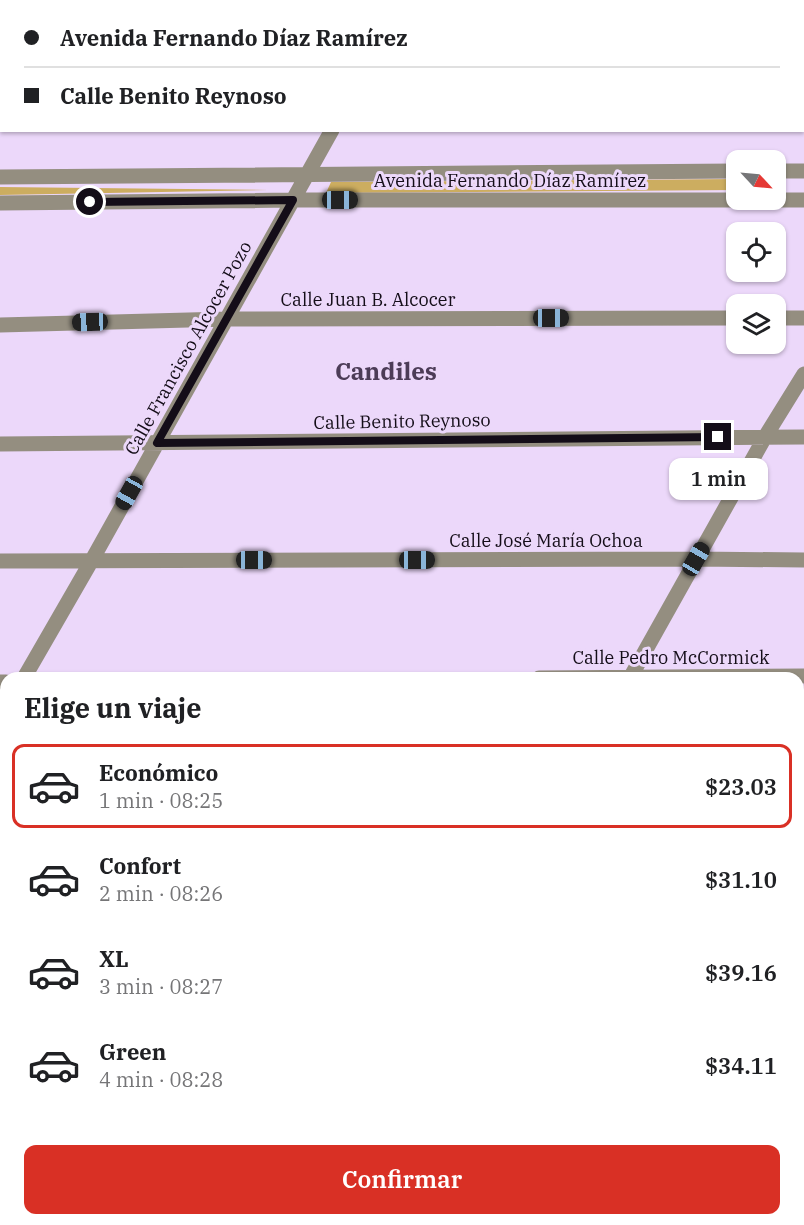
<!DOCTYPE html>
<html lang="es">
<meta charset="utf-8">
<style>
body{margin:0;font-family:"IBM Plex Serif",serif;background:#f6f6f6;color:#202124;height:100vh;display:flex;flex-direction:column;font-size:22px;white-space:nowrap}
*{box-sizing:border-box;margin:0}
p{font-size:20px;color:#757577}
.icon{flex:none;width:33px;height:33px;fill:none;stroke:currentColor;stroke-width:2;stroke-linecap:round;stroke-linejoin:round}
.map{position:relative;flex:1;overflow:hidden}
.side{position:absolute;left:0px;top:672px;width:804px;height:554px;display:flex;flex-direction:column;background:#fff;border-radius:18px 18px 0 0;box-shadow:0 2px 4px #0004}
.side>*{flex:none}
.banner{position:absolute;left:0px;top:0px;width:804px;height:132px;box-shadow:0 2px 4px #0004;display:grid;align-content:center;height:132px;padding:0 24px;background:#fff}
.needle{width:39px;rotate:116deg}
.controls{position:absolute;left:726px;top:150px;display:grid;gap:12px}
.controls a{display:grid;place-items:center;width:60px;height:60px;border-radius:12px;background:#fff;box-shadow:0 2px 4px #0004;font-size:30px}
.end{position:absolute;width:27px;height:27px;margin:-14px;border:8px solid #140d18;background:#fff;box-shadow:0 0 0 3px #fff}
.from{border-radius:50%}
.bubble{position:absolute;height:42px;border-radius:12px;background:#fff;box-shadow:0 2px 4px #0004;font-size:20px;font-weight:600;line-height:42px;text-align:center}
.car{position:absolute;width:18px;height:36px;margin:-18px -9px;border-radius:8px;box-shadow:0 0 4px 2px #0007;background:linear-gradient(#222 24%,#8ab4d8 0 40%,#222 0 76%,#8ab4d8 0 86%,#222 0)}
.banner b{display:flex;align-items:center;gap:21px;height:57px;font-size:22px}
.banner b+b{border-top:2px solid #e0e0e0}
.banner i{width:15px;height:15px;background:#202124}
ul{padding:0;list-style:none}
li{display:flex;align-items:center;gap:18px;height:84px;margin:0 12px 9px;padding:0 12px;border:3px solid transparent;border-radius:12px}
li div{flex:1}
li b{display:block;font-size:22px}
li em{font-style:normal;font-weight:600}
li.on{border-color:#d93025}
li>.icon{width:54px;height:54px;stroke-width:1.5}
h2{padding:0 24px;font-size:27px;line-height:72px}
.primary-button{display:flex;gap:12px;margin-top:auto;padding:12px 24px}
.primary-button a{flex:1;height:69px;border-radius:12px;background:#d93025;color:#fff;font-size:24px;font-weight:600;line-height:69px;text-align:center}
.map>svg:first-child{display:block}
.built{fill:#e3cbf3}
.green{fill:#ccad60}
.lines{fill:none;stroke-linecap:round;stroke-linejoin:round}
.path{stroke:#85778e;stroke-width:4;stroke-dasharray:6 3;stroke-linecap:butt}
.minor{stroke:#948e80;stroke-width:15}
.tertiary{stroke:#948e80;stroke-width:15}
.route{stroke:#140d18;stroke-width:8}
.labels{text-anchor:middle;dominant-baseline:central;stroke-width:6;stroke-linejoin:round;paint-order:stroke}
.street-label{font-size:18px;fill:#140d18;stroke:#ecd8fa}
.district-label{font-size:24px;font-weight:bold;fill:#4c3c57;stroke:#ecd8fa}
</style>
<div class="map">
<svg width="804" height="1225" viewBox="0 0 804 1225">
<rect width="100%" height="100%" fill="#ecd8fa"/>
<path class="built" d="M0,1140L6,1146V1220H42L40,1225H0Z"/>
<path class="green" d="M736,179V190L326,193L331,182Z
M0,187L268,190L0,195Z
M798,983L804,984V1177L798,1175Z"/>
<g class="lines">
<path class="path" d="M90,1225L93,1220"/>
<path class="minor" d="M404,2L405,0
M0,57H2
M802,59H804
M776,171H804
M0,177L736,171
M0,203L293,200H804
M776,318H804
M0,325L226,319L736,318
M0,444L804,437
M0,561L696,559L804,560
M24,678L92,560L332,130
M539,678L804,676
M630,678L765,437L804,374
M0,682H6
M0,720L6,709
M798,796H804
M0,803H6
M0,902L6,909
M798,917H804
M798,1193L804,1195
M346,1220L353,1225
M414,1225L416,1220
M558,1225L560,1220
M703,1225L705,1220"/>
<path class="tertiary" d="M0,1048L6,1051
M0,1092L6,1096
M127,1220L132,1225
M178,1220L183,1225"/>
</g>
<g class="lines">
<path class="route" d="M90,202L293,200L157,443L718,437"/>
</g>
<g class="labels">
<g class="street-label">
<text x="510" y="180">Avenida Fernando Díaz Ramírez</text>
<text x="368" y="299">Calle Juan B. Alcocer</text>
<text transform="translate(188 348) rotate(-61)">Calle Francisco Alcocer Pozo</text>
<text transform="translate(402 421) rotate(-1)">Calle Benito Reynoso</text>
<text x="546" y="540">Calle José María Ochoa</text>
<text x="671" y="657">Calle Pedro McCormick</text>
</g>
<g class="district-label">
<text x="386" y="371">Candiles</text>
</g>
</g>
</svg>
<div class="controls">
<a><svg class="needle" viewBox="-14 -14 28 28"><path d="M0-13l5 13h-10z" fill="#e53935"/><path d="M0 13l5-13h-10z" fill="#757577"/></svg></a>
<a><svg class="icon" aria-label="locate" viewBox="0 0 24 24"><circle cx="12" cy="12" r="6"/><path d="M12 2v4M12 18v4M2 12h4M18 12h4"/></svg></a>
<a><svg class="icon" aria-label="layers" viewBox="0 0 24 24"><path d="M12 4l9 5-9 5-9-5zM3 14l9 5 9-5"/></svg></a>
</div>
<i class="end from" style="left:90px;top:202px"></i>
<i class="end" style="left:718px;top:437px"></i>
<div class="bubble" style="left:669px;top:458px;width:99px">1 min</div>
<i class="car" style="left:340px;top:200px;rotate:90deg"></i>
<i class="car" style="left:551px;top:318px;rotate:90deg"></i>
<i class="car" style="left:90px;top:322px;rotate:268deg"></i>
<i class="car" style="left:129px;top:493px;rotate:209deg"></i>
<i class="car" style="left:696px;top:559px;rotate:30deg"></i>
<i class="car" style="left:254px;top:560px;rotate:90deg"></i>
<i class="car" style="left:417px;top:560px;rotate:90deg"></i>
<div class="banner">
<b><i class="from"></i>Avenida Fernando Díaz Ramírez</b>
<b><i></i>Calle Benito Reynoso</b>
</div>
<section class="side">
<h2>Elige un viaje</h2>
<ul>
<li class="on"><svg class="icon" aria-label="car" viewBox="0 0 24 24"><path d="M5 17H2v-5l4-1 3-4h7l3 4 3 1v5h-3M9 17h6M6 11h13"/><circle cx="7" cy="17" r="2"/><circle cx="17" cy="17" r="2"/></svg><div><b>Económico</b><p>1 min · 08:25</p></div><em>$23.03</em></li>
<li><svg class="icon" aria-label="car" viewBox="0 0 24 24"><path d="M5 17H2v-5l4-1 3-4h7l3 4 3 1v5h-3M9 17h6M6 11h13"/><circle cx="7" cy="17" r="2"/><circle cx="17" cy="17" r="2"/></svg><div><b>Confort</b><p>2 min · 08:26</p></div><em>$31.10</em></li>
<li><svg class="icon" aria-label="car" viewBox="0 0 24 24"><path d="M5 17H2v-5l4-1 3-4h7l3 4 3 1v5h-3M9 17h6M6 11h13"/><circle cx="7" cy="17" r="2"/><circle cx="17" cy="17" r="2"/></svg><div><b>XL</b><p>3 min · 08:27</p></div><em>$39.16</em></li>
<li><svg class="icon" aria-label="car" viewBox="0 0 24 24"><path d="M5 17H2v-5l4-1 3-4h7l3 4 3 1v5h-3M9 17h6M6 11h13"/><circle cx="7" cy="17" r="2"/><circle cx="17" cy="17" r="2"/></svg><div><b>Green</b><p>4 min · 08:28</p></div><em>$34.11</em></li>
</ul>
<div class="primary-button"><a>Confirmar</a></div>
</section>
</div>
